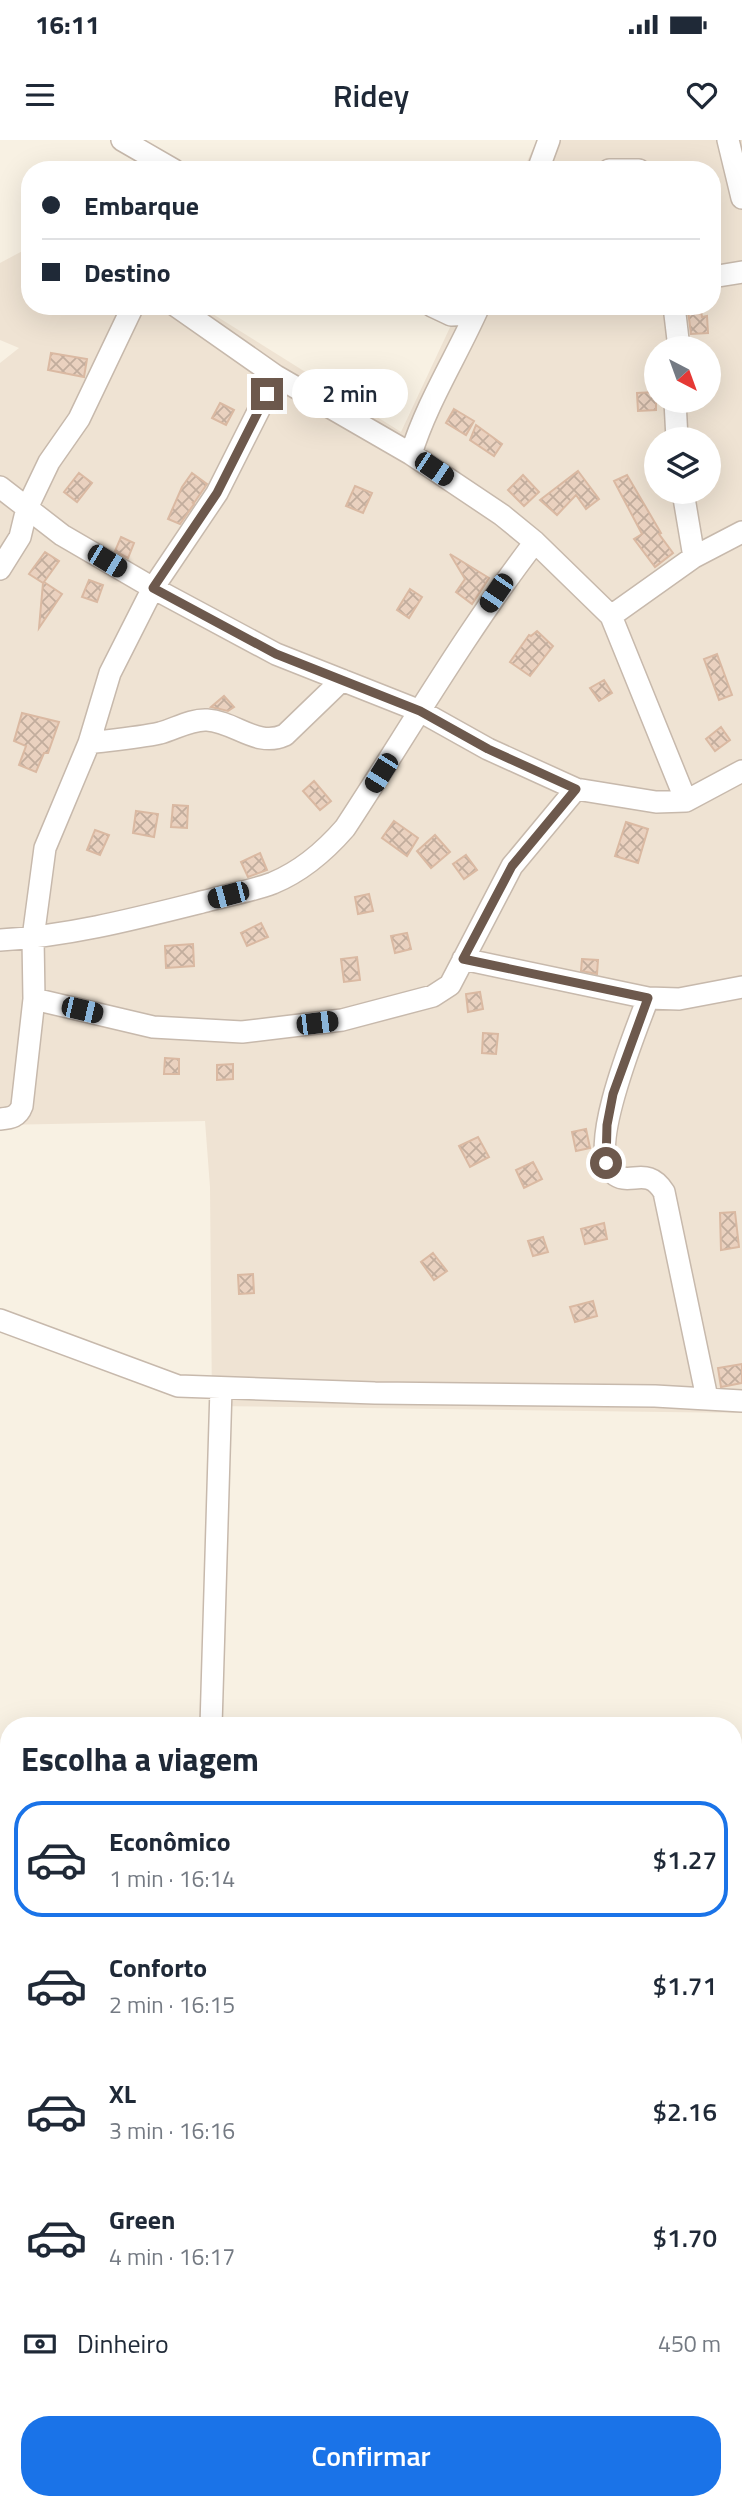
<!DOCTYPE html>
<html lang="pt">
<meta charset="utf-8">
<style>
body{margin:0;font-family:"Titillium Web",sans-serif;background:#f6f6f7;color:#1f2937;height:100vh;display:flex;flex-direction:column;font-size:26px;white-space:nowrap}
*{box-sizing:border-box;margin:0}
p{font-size:23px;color:#747a83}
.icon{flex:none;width:38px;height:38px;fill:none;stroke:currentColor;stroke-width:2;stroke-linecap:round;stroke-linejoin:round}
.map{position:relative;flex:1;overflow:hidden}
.drawer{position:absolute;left:0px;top:1577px;width:742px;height:793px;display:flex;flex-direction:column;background:#fff;border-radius:28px 28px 0 0;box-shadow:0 7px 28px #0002}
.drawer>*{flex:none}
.top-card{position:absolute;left:21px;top:21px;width:700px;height:154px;border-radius:28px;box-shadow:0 7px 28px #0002;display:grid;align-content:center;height:154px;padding:0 21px;background:#fff}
.needle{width:46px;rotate:139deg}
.buttons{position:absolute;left:644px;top:196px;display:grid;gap:14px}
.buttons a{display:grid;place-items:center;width:77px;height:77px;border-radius:50%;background:#fff;box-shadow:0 7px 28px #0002;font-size:35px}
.end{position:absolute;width:32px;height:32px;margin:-16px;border:9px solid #6d594d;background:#fff;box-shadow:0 0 0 4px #fff}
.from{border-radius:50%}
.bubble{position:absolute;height:49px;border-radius:24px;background:#fff;box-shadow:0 7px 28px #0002;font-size:23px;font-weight:600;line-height:49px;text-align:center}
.car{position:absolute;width:21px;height:42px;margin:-21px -10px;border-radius:9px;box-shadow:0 0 5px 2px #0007;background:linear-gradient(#222 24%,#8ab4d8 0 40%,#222 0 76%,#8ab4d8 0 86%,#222 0)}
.top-card b{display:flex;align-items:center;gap:24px;height:66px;font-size:26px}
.top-card b+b{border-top:2px solid #e0e1e3}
.top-card i{width:18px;height:18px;background:#1f2937}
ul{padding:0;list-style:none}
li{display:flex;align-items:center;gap:21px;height:116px;margin:0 14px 10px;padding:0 7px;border:4px solid transparent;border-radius:28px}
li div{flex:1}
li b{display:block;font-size:26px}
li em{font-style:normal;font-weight:600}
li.on{border-color:#1a73e8}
li>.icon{width:63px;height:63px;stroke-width:1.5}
h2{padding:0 21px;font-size:32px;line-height:84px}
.pay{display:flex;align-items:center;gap:18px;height:77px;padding:0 21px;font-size:26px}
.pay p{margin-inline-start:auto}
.cta{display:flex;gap:14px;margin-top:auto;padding:14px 21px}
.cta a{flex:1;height:80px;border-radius:28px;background:#1a73e8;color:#fff;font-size:28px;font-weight:600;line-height:80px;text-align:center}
.status{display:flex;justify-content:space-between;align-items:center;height:49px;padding:0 35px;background:#fff;direction:ltr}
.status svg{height:19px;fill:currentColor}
header{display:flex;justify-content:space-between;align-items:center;height:91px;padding:0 21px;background:#fff;font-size:32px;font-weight:600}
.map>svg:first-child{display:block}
.residential{fill:#efe3d3;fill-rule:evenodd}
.building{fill:url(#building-cross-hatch);stroke:#dab9a2;stroke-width:2}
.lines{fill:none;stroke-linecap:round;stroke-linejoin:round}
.minor-casing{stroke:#c7b9ac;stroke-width:24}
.minor{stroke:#fff;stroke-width:21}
.route{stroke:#6d594d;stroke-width:9}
</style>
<div class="status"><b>16:11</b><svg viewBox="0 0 49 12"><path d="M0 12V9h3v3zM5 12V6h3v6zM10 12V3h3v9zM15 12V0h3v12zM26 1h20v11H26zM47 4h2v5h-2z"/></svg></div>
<header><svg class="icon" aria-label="menu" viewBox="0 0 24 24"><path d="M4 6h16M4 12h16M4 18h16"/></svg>Ridey<svg class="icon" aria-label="heart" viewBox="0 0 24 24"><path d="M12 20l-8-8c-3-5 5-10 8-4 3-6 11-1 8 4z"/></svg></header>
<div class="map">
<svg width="742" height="2369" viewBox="0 0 742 2369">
<defs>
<pattern id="building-cross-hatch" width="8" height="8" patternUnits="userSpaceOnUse" patternTransform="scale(1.75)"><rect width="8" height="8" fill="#ead1bf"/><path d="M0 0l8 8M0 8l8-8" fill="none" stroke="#c2ad9d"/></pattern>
</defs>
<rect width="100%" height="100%" fill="#f8f1e3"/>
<path class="residential" d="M537,0H742V1273L212,1266L210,1047L205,981L0,985V223L19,208L0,200V123L30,107V166H200L401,292L460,166H712V30H523ZM656,208H709V261H656ZM656,299H709V352H656Z"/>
<path class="building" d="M688,171H701L702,177L707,176L708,193L691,194Z
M51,213L87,219L84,237L48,230Z
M656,252V270L638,271L637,253Z
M220,263L234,270L226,285L212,278Z
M454,269L474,281L466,295L446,283Z
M476,285L502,304L494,316L470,300Z
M578,331L599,359L586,369L576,355L557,375L540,360Z
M79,333L92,343L77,362L64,352Z
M192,333L207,344L194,363L192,362L194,364L180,384L168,379L182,347Z
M523,335L539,352L524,366L508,350Z
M627,335L661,393L659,394L673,413L655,427L634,399L642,394L614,341Z
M355,346L372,353L363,373L346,366Z
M121,397L134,403L128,418L115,411Z
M45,412L59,421L44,442L62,454L39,488L43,443L29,434Z
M450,414L489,438L472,464L456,452L465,439Z
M89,440L103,445L97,462L82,457Z
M410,449L422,457L409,478L397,470Z
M537,491L553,506L530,536L510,522L529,495L531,496Z
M717,514L732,555L719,560L704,519Z
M604,540L612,553L599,561L590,548Z
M224,556L234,567L228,571L211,567Z
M22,573L59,582L48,613H44L36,632L19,625L26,606L14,601Z
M721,587L730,600L715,611L706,599Z
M314,641L331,661L320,670L303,651Z
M173,665L188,666L187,688L171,687Z
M136,671L158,674L154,697L133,693Z
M394,681L418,698L407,716L382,698Z
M626,682L648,689L638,723L615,716Z
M95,690L109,695L100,715L87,710Z
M435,695L450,712L431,728L417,711Z
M260,713L267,730L248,737L241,722Z
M466,715L477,730L464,739L453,724Z
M369,754L373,771L358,774L355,757Z
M261,783L268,797L247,806L241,793Z
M407,793L411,809L395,813L391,796Z
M193,804L194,826L166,828L165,806Z
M357,817L360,840L344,842L341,819Z
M582,819L598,820L597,834L581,831Z
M480,852L483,869L468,872L466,854Z
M483,893L498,894L496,914L482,913Z
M165,918L179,919V934H164Z
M233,924V939L217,940V925Z
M586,989L590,1008L576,1011L572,992Z
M478,997L489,1017L470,1027L459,1006Z
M533,1022L542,1039L524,1048L516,1030Z
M735,1072L739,1107L721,1110L720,1073Z
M604,1083L607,1099L585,1104L581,1089Z
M543,1097L548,1112L533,1116L528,1101Z
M433,1113L447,1131L434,1140L421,1122Z
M253,1134L254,1153L239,1154L238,1135Z
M593,1161L597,1176L575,1182L570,1167Z
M742,1224V1243L721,1247L718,1228Z"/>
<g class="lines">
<defs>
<path id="minor" d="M122,0L174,30
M728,0L742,58
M538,30L549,0
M609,30H639
M712,137L742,132
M176,166L276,236L411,314L502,375L535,402L611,476L686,661
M432,166L451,175L475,174
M674,166L679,208
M675,261L677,299
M411,314C427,262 457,216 479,166
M0,347L62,395L153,448L276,514L420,571L488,609L576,649L656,662L686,661L742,631
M683,352L694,417
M0,429L20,397L27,368L49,322L79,279L133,166
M611,476L694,417L742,392
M89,603C112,600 137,598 160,593C175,589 191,579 207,580C236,582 257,608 285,595L342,540
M0,800C70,796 138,778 206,761C228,755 252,751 273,743C302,731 325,711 345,688C408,592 465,493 535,402
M463,819L648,858L679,859L742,847
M648,858C637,888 586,1009 613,1033C629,1048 647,1024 664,1052L707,1258
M34,859L153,887L242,892L342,880L433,856L450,845L512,726L576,649
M0,979C11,978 18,977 22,966L34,859L33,798L45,708L89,603L110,533L153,448L217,353L276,236
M0,1180L178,1246L375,1253L655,1256L742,1261
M211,1586L221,1248
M0,1825H9
M733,1833L742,1822
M733,1964L742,1971
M733,2150L742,2157
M0,2207L9,2208
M338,2361L343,2369
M646,2361L656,2369
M373,2369L376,2361"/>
</defs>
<use href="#minor" class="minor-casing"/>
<use href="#minor" class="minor"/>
</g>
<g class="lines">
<path class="route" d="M267,254L217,353L153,448L276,514L420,571L488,609L576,649L512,726L463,819L648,858L613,954L607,985L606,1023"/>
</g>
</svg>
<div class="buttons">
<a><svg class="needle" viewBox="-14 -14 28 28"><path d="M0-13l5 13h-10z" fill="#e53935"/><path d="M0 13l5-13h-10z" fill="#747a83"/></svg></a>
<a><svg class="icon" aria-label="layers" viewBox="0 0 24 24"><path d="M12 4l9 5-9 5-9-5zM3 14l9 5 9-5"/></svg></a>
</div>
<i class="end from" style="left:606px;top:1023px"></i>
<i class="end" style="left:267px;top:254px"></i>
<div class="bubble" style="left:292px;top:229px;width:116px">2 min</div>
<i class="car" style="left:434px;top:329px;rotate:124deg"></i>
<i class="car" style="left:107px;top:421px;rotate:121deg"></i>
<i class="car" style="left:496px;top:453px;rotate:214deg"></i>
<i class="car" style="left:381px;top:633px;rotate:212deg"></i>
<i class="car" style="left:228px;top:755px;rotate:255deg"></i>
<i class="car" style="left:82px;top:870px;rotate:103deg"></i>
<i class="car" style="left:317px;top:883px;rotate:83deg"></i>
<div class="top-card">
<b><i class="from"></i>Embarque</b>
<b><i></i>Destino</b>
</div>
<section class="drawer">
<h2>Escolha a viagem</h2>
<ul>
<li class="on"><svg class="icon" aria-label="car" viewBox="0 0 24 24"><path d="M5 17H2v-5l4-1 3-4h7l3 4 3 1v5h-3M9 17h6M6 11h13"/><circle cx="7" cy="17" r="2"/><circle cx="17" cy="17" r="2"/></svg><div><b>Econômico</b><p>1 min · 16:14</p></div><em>$1.27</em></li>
<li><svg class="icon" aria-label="car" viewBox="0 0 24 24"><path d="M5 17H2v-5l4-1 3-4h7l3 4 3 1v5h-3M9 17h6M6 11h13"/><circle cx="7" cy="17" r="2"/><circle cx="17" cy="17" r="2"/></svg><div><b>Conforto</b><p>2 min · 16:15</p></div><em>$1.71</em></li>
<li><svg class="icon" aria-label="car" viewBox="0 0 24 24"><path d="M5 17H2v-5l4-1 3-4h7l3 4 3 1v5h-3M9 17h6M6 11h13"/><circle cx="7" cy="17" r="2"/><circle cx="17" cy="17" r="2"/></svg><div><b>XL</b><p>3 min · 16:16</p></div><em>$2.16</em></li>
<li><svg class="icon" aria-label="car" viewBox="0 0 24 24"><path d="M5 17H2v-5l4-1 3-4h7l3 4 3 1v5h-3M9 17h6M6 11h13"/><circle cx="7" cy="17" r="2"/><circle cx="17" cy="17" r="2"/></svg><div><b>Green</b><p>4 min · 16:17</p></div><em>$1.70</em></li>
</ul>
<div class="pay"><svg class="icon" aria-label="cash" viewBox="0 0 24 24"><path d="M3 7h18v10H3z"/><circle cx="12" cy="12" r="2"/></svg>Dinheiro<p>450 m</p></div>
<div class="cta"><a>Confirmar</a></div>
</section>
</div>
